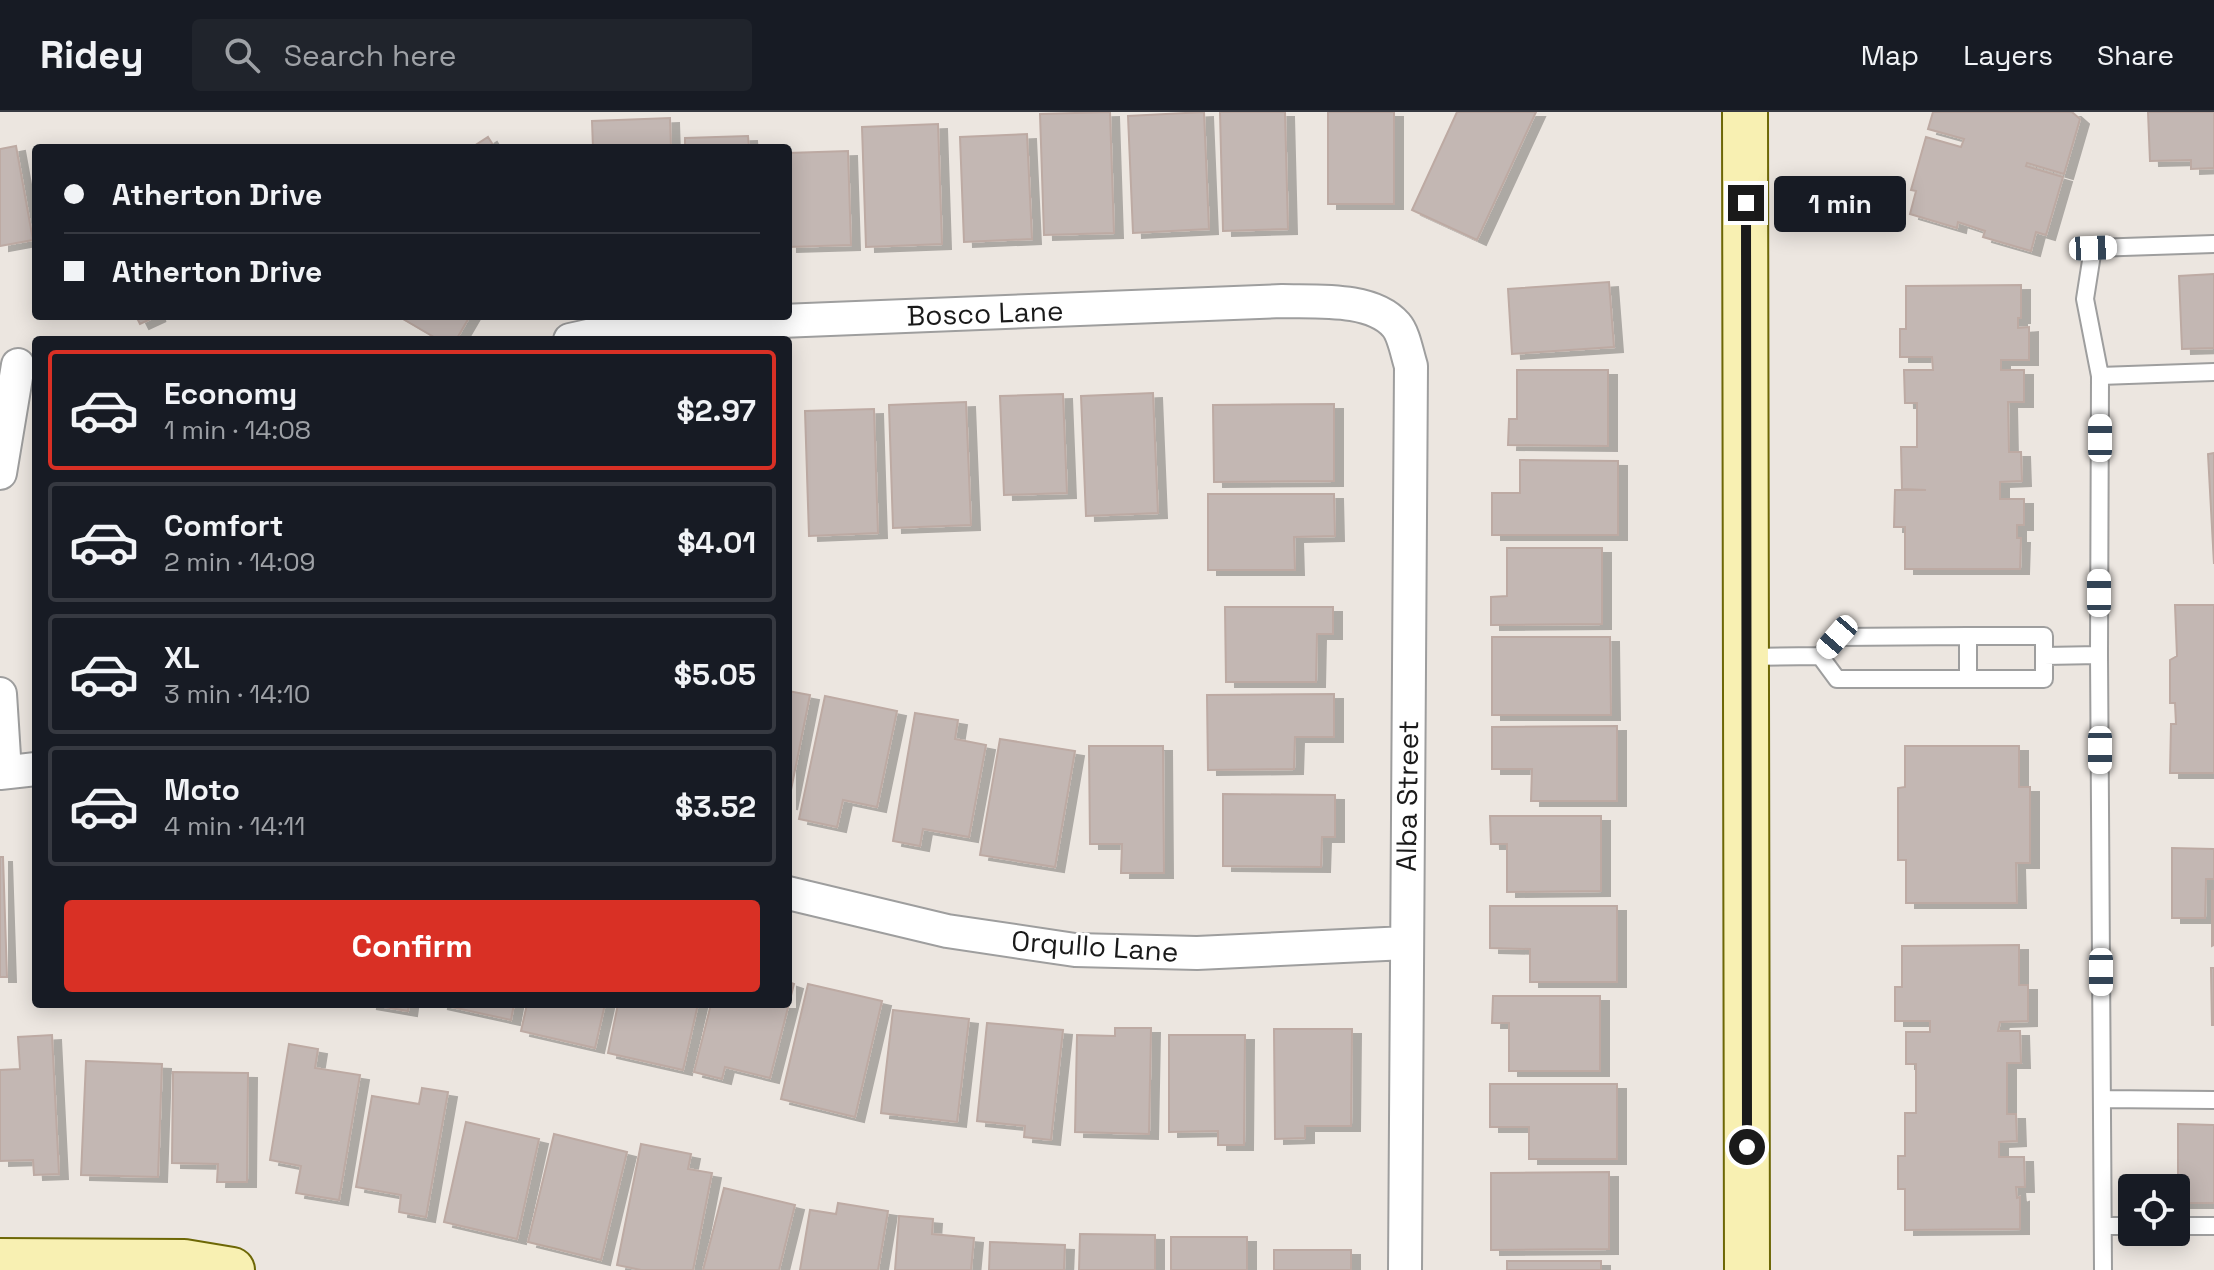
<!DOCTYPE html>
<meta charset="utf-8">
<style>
body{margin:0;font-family:"Space Grotesk",sans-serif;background:#20242c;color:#f1f3f6;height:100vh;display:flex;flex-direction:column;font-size:30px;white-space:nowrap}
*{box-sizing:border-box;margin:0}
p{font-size:26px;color:#9ea1a6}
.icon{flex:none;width:44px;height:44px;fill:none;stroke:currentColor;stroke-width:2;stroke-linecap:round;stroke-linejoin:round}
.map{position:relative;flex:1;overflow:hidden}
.side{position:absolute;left:32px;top:224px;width:760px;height:672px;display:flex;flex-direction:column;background:#171b24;border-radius:8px;box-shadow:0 4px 20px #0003}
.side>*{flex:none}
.banner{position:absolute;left:32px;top:32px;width:760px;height:176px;border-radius:8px;box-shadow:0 4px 20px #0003;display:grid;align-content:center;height:176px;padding:0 32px;background:#171b24}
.controls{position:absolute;left:2118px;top:1062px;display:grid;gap:16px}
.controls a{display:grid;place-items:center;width:72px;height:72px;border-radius:8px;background:#171b24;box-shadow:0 4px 20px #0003;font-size:40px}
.end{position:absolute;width:36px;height:36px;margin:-18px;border:10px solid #1a1a1a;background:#fff;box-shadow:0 0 0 4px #fff}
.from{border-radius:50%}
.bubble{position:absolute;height:56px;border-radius:8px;background:#171b24;box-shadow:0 4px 20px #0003;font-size:26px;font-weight:700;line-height:56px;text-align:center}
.car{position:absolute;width:24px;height:48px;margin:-24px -12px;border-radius:10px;box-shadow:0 0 6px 2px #0007;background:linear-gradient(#fff 24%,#345 0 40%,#fff 0 76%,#345 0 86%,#fff 0)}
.banner b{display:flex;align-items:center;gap:28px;height:76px;font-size:30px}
.banner b+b{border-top:2px solid #363941}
.banner i{width:20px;height:20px;background:#f1f3f6}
ul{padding:14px 0 0;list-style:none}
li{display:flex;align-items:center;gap:24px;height:120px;margin:0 16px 12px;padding:0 16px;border:4px solid #363941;border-radius:8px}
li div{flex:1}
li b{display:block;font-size:30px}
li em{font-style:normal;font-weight:700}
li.current{border-color:#d93025}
li>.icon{width:72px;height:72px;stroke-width:1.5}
.primary-button{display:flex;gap:16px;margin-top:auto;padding:16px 32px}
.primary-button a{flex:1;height:92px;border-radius:8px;background:#d93025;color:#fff;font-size:32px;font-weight:700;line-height:92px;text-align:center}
header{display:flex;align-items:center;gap:48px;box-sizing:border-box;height:112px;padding:0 40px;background:#171b24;border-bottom:2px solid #363941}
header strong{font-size:38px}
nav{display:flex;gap:44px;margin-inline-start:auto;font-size:28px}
.search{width:560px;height:72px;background:#20242c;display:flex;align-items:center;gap:20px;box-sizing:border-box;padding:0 28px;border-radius:8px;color:#9ea1a6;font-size:30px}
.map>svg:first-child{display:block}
.building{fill:#c3b7b3;stroke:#bdaaa3;stroke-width:2;filter:url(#shadow)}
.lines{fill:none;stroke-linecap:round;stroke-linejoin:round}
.lane-casing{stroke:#9e9e9e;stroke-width:20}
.street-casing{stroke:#9e9e9e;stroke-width:36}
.secondary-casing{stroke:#6d6706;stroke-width:48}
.lane{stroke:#fff;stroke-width:16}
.street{stroke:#fff;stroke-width:32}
.secondary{stroke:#f8f0b2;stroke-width:44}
.route{stroke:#1a1a1a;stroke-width:10}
.labels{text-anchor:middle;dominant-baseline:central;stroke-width:6;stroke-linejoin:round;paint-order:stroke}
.street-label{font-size:28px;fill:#1a1a1a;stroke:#fff}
</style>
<header>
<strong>Ridey</strong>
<div class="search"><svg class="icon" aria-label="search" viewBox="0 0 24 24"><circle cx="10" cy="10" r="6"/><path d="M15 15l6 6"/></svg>Search here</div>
<nav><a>Map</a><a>Layers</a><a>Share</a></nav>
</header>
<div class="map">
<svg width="2214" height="1158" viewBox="0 0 2214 1158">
<defs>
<filter id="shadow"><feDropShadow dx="9" dy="5" stdDeviation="0" flood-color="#0004"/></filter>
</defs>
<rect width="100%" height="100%" fill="#ece6e0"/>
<path class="building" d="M1110,0L1114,121L1044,123L1040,2Z
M1204,0L1209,117L1133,121L1128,4Z
M1220,0H1285L1288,117L1223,119Z
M1328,0H1394V92H1328Z
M1457,0H1536L1477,128L1412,98Z
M1933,0H2072L2080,7L2064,62L2027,51L2026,54L2063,65L2046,123L2036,120L2031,139L1983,125L1985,119L1958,110L1957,116L1910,102L1916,79L1911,78L1926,25L1961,35L1964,27L1928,17Z
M2148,0H2214V56L2191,57V48L2150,49Z
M670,6L671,36H593L592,9Z
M938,12L942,132L866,135L862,15Z
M1027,22L1032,127L964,130L960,25Z
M748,24L749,36H685V26Z
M488,25L495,36H471Z
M16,34L33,128L0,134V37Z
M848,39L851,133L788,135V41Z
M2214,162V236L2182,237L2179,164Z
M1609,170L1614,235L1512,242L1508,177Z
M2021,173V206H2018V216L2029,215V248H2001V258H2024V290H2008L2009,340H2021L2022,369L2000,370V387H2024V413H2017V426H2021L2020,457H1905V415H1894L1895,378H1926L1902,377L1901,335H1917V291H1905L1904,258H1933L1932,245H1900V217H1906V174Z
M136,204H157L140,212Z
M398,204H470L456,228H439Z
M1517,258H1608V334L1508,333L1509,307H1517Z
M1153,281L1158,401L1086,404L1081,284Z
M1063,282L1067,381L1004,383L1000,284Z
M966,290L971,413L893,416L889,293Z
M1334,292V369L1214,370L1213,293Z
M874,297L878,421L809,424L805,299Z
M2214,341V452L2208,342Z
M1520,348L1618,349V423H1492V381H1520Z
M1208,382H1334L1335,424L1294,425L1295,458H1208Z
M1507,436H1602V512L1491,513V485L1507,484Z
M2175,493H2214V661H2170L2171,612H2176L2175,591H2170V548L2177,544Z
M1225,495H1333V522H1317L1316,570H1226Z
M1492,525H1610L1611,603H1492Z
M788,579L810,583L788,693Z
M1334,582V625H1295L1294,657L1208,658L1207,583Z
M825,584L897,599L877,695L843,688L837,715L799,707Z
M915,601L958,608L955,627L986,633L969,725L923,717L920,734L893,729Z
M1617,614V689H1531L1532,657H1492V615Z
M1000,627L1075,639L1055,755L980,743Z
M1089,634H1163L1164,761H1121L1122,732H1090Z
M1905,634H2019V675H2030V751H2016L2017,791H1906V748H1898V676L1905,675Z
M1223,682L1335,683V725H1322L1321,755L1223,754Z
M1490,704H1601V779L1507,780V732H1491Z
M2172,736L2214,737V767H2206L2205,806H2172Z
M0,745H3L7,865H0Z
M2212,779H2214V833L2212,834Z
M1490,794H1617V870H1530V837L1490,836Z
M2019,833V873H2028V909L2000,910L1998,919H2020L2021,951H2007V1002H2016L2017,1029L1999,1030V1045H2024L2025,1075H2016L2017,1086L2020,1085V1117L1905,1118V1077H1898V1044H1905V1001H1916V952H1906V920H1930V909H1895V875H1902V834Z
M2211,856H2214V913H2212Z
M788,870L794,872L770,966L725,955L722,967L694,960L711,892H788Z
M808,872L882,889L855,1005L781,987Z
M1493,884H1600V959H1509V911H1492Z
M367,892H409L408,899Z
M438,892H514L511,908Z
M527,892H605L595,936L521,919Z
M618,892H698L683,958L608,941Z
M893,898L969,907L957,1010L881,1001Z
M987,911L1063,918L1051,1028L1024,1025L1025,1014L977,1009Z
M1115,916H1151L1149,1022L1075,1020L1077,923L1115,924Z
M1274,917H1352L1351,1014H1305V1026L1275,1027Z
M52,923L59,1062L34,1063L33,1048L0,1049V958L20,957L18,925Z
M1169,923H1245L1244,1033H1218V1019L1169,1020Z
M289,932L318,937L315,956L360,963L339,1088L296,1081L301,1054L270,1048Z
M86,949L162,952L158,1065L81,1063Z
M173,960L248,961L247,1070H217L218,1052L172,1051Z
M1490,972H1617V1047H1529V1015H1490Z
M422,976L448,980L426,1105L399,1100L401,1083L356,1075L372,984L419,992Z
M466,1010L539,1027L517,1127L444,1110Z
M2178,1012L2214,1013V1091H2178Z
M554,1022L627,1040L601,1148L528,1130Z
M641,1032L691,1042L688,1057L712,1061L693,1158H641L617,1153Z
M1609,1060V1137L1491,1138V1061Z
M724,1076L795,1093L779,1158H703Z
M838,1091L888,1099L878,1158H800L810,1098L836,1102Z
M899,1104L933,1107L932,1122L974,1126L971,1158H895Z
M1080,1122L1155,1123V1158H1079Z
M1171,1125H1247V1158H1171Z
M990,1130L1065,1133L1064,1158H989Z
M1274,1138H1351V1158H1274Z
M1507,1149H1601V1158H1507Z"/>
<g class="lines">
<defs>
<path id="lane" d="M2214,132L2093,136L2085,187L2100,264L2214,260
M1968,524H2044V567H1837L1820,544L1837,525Z
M1968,524V567
M2099,543L2100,264
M2044,544L2099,543L2103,1158
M1748,545L1820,544
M2102,987L2214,988
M2103,1114H2132
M2176,1114H2214"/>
<path id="street" d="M570,228L629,215L1282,189C1316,190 1372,185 1396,213C1404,222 1407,242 1411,254L1405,1158
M0,361L18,253
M0,582L5,660
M0,661L36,657
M788,781L947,819L1075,838L1197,841L1406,831"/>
<path id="secondary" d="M1745,0L1747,1158
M0,1149L184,1150L232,1158"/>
</defs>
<use href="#lane" class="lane-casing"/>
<use href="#street" class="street-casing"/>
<use href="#secondary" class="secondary-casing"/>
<use href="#lane" class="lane"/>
<use href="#street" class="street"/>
<use href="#secondary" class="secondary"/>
</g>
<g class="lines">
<path class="route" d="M1746,91L1747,1035"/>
</g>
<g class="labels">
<g class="street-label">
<text transform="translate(985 201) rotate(-2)">Bosco Lane</text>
<text transform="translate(1407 684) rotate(-89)">Alba Street</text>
<text transform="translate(1095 834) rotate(4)">Orqullo Lane</text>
</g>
</g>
</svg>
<div class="controls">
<a><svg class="icon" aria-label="locate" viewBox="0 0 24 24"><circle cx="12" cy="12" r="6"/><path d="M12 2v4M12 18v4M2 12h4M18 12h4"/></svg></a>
</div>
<i class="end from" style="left:1747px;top:1035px"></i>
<i class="end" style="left:1746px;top:91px"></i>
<div class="bubble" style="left:1774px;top:64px;width:132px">1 min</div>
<i class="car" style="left:2093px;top:136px;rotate:88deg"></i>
<i class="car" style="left:2100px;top:326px;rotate:0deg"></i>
<i class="car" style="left:2099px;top:481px;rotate:0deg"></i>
<i class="car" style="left:1837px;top:525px;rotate:221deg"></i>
<i class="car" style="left:2100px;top:638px;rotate:180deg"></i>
<i class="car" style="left:2101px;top:860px;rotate:180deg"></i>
<div class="banner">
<b><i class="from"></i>Atherton Drive</b>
<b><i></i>Atherton Drive</b>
</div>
<section class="side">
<ul>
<li class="current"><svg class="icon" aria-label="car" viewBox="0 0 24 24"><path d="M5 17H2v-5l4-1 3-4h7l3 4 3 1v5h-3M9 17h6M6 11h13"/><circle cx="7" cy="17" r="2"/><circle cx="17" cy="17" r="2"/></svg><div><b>Economy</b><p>1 min · 14:08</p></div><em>$2.97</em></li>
<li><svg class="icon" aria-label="car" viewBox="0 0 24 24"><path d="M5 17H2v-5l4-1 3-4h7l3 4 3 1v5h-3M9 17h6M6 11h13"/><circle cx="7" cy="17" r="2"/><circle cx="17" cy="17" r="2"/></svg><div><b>Comfort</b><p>2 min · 14:09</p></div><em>$4.01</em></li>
<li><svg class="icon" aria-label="car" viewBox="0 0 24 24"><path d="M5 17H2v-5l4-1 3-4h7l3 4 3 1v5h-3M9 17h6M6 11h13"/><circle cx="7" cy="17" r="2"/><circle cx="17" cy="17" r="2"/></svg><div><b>XL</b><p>3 min · 14:10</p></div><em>$5.05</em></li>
<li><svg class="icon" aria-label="car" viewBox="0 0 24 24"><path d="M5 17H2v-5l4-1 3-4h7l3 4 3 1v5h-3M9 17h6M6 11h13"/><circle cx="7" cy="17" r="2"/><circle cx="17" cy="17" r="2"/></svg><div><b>Moto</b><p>4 min · 14:11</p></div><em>$3.52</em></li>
</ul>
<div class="primary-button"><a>Confirm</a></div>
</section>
</div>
